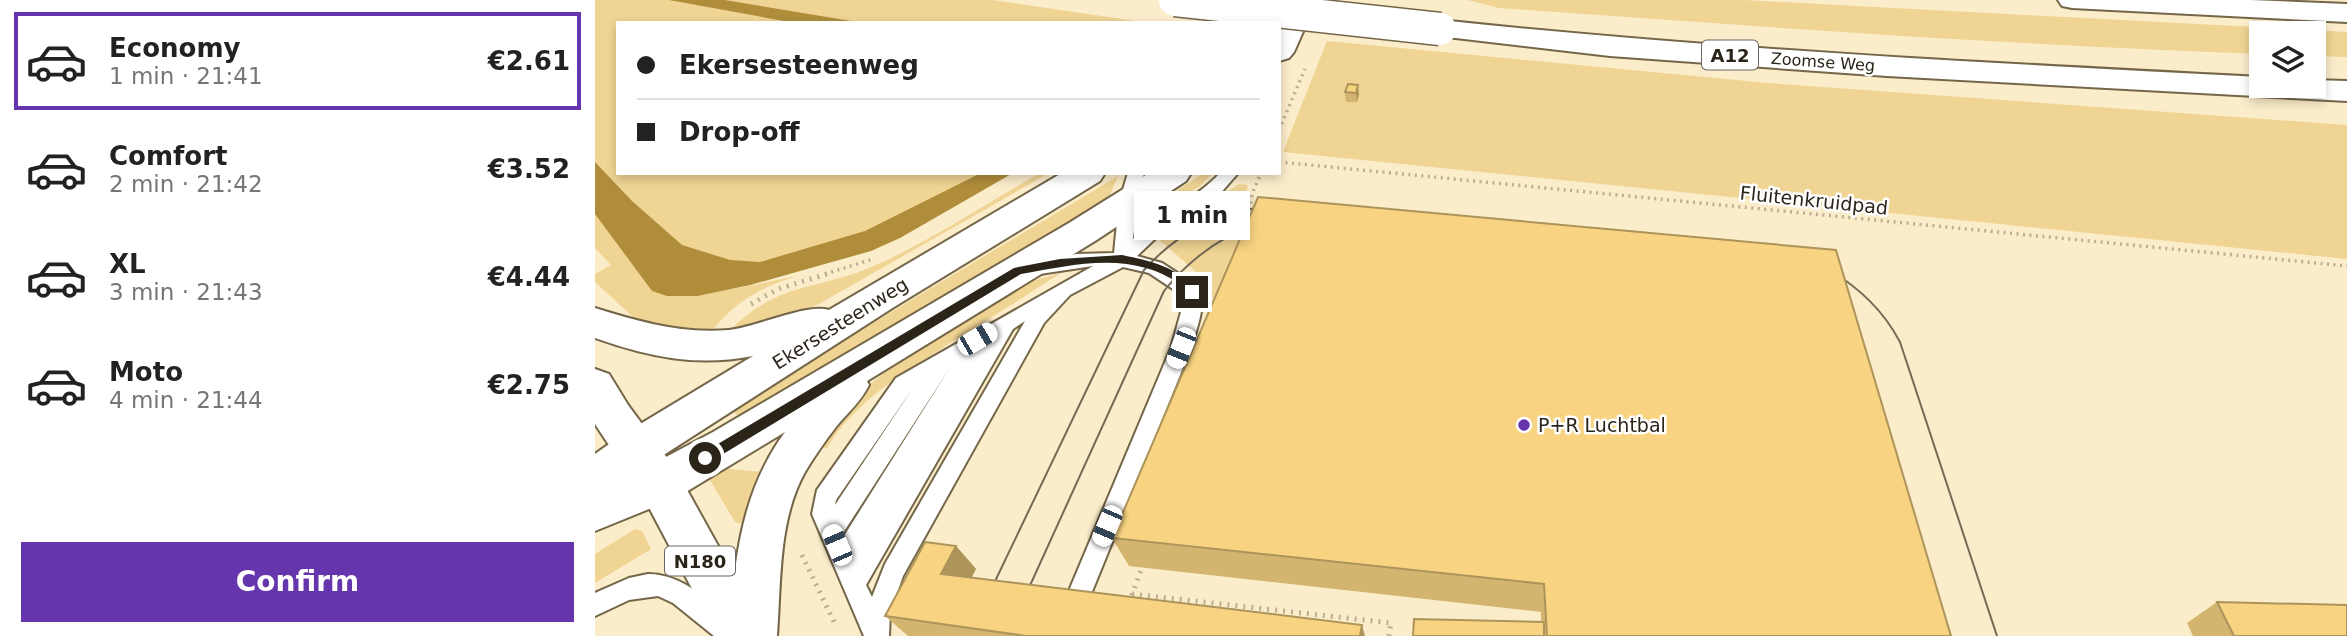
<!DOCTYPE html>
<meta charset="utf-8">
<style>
body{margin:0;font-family:"DejaVu Sans",sans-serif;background:#f2f2f2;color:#222;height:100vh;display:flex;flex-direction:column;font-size:26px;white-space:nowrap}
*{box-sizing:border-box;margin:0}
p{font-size:23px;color:#767676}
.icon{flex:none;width:38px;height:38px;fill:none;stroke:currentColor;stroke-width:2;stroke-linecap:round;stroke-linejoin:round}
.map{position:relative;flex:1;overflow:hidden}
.drawer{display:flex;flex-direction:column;background:#fff;width:595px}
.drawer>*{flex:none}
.top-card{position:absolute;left:21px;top:21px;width:665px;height:154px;border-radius:0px;box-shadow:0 4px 10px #0003;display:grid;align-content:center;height:154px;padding:0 21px;background:#fff}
.buttons{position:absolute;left:1654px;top:21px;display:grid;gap:14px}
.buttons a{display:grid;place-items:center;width:77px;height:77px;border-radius:0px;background:#fff;box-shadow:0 4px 10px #0003;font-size:35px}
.end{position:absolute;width:32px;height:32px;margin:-16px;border:9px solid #2b2519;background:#fff;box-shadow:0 0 0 4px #fff}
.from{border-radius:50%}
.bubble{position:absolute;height:49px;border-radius:0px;background:#fff;box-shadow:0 4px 10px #0003;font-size:23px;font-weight:700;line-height:49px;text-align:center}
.car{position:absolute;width:21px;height:42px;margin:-21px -10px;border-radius:9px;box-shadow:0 0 5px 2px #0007;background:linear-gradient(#fff 24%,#345 0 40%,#fff 0 76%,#345 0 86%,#fff 0)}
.top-card b{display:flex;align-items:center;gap:24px;height:66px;font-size:26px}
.top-card b+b{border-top:2px solid #e0e0e0}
.top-card i{width:18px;height:18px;background:#222}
ul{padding:12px 0 0;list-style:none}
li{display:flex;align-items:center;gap:21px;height:98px;margin:0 14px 10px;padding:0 7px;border:4px solid transparent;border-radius:0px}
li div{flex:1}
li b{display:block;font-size:26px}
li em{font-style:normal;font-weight:700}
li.on{border-color:#6435ac}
li>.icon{width:63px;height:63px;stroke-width:1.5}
.action{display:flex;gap:14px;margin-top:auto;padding:14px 21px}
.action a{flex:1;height:80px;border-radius:0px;background:#6435ac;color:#fff;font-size:28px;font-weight:700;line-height:80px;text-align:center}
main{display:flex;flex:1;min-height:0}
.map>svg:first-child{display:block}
.green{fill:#f0d494}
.water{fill:#af8d3b}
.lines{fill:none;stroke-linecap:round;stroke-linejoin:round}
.service-casing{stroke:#746648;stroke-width:4}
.secondary-casing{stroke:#746648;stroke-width:4}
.primary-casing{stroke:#746648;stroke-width:4}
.motorway-casing{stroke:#746648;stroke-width:4}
.path-far1{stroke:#baae93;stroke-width:3.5;stroke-dasharray:2 4.5;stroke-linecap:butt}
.path{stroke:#baae93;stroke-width:5;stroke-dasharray:2 6;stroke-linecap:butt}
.service{fill:#fff;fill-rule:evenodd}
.secondary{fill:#fff;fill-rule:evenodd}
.primary{fill:#fff;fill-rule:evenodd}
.motorway{fill:#fff;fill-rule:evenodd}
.tram{stroke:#746b57;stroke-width:2}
.motorway-bridge-casing{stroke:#746648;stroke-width:35;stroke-linecap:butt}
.motorway-bridge{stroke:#fff;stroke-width:32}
.wall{fill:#d4b570}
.shaded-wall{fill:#ad945b}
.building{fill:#f7d382;stroke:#ad945b;stroke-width:2}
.route{fill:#2b2519}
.poi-dot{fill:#6435ac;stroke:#fff;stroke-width:2.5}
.labels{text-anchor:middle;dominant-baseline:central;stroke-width:5;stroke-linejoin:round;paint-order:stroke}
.far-street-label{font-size:16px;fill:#2b2519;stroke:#fff}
.shield{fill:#fff;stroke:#6b665e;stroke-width:2}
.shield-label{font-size:18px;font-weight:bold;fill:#2b2519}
.street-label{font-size:19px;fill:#2b2519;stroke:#fff}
.poi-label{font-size:19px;fill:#2b2519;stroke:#fff;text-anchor:start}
</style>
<main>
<section class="drawer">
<ul>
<li class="on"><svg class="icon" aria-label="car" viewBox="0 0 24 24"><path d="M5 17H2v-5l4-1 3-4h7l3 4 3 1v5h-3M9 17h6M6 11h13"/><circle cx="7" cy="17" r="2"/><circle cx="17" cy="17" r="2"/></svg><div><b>Economy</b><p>1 min · 21:41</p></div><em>€2.61</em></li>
<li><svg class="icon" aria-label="car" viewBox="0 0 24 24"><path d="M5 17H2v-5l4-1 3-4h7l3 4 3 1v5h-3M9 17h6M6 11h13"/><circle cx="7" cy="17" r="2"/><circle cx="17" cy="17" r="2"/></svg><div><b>Comfort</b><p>2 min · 21:42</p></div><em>€3.52</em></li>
<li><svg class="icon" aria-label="car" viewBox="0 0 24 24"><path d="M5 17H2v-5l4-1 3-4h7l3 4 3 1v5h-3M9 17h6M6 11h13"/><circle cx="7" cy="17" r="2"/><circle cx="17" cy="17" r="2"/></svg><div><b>XL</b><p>3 min · 21:43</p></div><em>€4.44</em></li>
<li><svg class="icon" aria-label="car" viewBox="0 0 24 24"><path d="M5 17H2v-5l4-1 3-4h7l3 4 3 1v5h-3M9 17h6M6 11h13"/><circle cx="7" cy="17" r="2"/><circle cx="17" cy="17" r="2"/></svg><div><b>Moto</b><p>4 min · 21:44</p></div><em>€2.75</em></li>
</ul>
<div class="action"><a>Confirm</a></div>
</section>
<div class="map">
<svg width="1752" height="636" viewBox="0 0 1752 636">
<rect width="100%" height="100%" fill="#fbecca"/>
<path class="green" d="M0,0H397L554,23H23V173H401L184,269L33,257L57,291L103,296L202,276C166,287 137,303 115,334L53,325L37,316L0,282V274L16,265L0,248Z
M873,0H1149L1752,32V57L1719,56L1718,33H1666V54C1412,45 1158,26 904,8Z
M732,41L1173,83L1752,125V259L688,152Z
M445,173H454L222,305L192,316L136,329C187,280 223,291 281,265C337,240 391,204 445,173Z
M609,173H618L605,186L551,218L549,212Z
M523,176L514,197L146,420L136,408Z
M644,184L653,185L644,218L646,275L622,307L607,277L561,237Z
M466,273C430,296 394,319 357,342C310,372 262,399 232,448H219L267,391L289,373L436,281Z
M123,462L134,469L167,472L156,497L152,520L144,524L140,522L112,475Z
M40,529L47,531L56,549L0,583V554Z"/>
<path class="water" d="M74,0H130L268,23H200Z
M0,162L37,201L87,245L135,260L165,262L270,231L386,173H418L305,238L276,251L155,285L103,296H72L57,291L0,214Z"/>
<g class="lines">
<defs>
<path id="service" d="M533,173H549L542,203L538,239C565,214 600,200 625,173H643L624,195L566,233L542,256L567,263L604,287C612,305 601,330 596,348L479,636H455L576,348L586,312L587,295L554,273L528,267L475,295L449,323L308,576L295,613L294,636H269L217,514L222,490L301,378L498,266L438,275L431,273L429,268L431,263L481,254L519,253L524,203ZM430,321L290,564L277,597L271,585L418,329ZM356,366L249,536L248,533ZM318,388L240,505L241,500Z
M53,574C91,574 118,606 147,628L150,636H119L78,603L63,596L34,600L0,616V593L34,578Z"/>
<path id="secondary" d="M694,0H722L699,52L694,58L684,61L683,23Z
M467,173H510L505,181L299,307L39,474L118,432L474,223L554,173H596L591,181L500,241L272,381L274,385C266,402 252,413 241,427C230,441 219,457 210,472C183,520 186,583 182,636H132C141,562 144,495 190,432L81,498L0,531V454L27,435L158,356C102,367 53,357 0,338V308C45,322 87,334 134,330C162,327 212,303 234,310Z"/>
<path id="primary" d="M0,369L14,374L33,405L81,470L173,636H122L49,498L0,424Z"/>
<path id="motorway" d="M1463,0H1656L1752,4V22L1477,8L1467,6Z
M845,20C1118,49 1392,63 1666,77V86H1718V80L1752,81V101L1292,76L1015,56L835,35L831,29L835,23Z"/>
</defs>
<use href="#service" class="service-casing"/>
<use href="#secondary" class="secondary-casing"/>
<use href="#primary" class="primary-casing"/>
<use href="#motorway" class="motorway-casing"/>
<path class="path-far1" d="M684,130L710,69
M684,162L1752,266
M654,223L657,194L666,173
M230,274L278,259"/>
<path class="path" d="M156,304L183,289L235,273
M207,555L241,626
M537,594L796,623L794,636
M534,603L549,562"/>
<use href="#service" class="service"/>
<use href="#secondary" class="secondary"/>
<use href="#primary" class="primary"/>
<use href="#motorway" class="motorway"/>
<path class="tram" d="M1235,270C1265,289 1288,310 1305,342L1402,636
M392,598L549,270C585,230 627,210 680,206
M412,636L569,291C596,257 628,235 669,220"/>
<defs>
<path id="motorway-bridge" d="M580,0L845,29"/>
</defs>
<use href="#motorway-bridge" class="motorway-bridge-casing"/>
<use href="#motorway-bridge" class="motorway-bridge"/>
</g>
<path class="wall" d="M753,84L764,94L762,102H751L750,92Z
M663,197L1356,636H818L946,622V612L534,566L517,538Z
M361,546L381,569L376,578L770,636H313L290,616Z
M1622,602L1752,636H1598L1592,623Z"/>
<path class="shaded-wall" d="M763,85L764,94L762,102L761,93Z
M361,546L381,569L367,596L346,574Z
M767,625L770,636H765Z"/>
<path class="building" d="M753,84L763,85L761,93L750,92Z
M663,197L1241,250L1356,636H952L949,584L517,538Z
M330,542L361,546L346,574L767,625L765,636H431L290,616Z
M1622,602L1752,605V636H1639Z
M819,619L949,622V636H818Z"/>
<path class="route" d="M527,255C556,261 584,267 603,292L597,297C589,293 584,284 577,279C570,275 559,270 551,268C512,256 465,267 426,274L115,462H106V454L419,268L465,259Z"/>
<circle class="poi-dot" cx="929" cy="425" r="7"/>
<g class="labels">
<g class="far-street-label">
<text transform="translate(1228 62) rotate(4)">Zoomse Weg</text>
</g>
<g class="shield">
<rect x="1107" y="40.5" width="56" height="29" rx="5"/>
<rect x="70" y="546.5" width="70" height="29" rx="5"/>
</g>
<g class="shield-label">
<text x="1135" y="55">A12</text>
<text x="105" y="561">N180</text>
</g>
<g class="street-label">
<text transform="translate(1219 200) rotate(6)">Fluitenkruidpad</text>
<text transform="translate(245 323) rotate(-32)">Ekersesteenweg</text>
</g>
<g class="poi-label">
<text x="943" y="425">P+R Luchtbal</text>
</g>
</g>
</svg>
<div class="buttons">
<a><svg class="icon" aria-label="layers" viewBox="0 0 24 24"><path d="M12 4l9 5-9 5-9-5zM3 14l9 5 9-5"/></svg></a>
</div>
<i class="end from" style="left:110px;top:458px"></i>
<i class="end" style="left:597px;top:292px"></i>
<div class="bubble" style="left:539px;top:191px;width:116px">1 min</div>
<i class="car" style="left:382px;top:339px;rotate:60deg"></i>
<i class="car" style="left:586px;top:348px;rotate:202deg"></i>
<i class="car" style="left:512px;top:526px;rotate:203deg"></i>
<i class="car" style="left:242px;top:545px;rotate:337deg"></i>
<div class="top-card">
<b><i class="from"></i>Ekersesteenweg</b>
<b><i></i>Drop-off</b>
</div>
</div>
</main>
